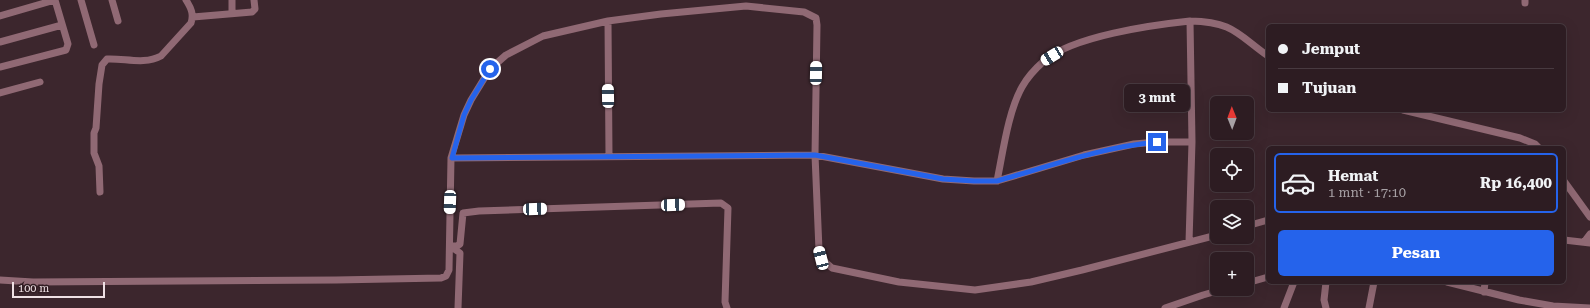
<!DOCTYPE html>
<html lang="id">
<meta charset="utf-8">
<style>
body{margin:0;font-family:"Roboto Serif",serif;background:#39292f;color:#f1f3f6;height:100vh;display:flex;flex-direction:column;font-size:15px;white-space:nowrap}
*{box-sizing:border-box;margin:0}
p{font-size:13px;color:#a7a1a5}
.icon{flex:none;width:22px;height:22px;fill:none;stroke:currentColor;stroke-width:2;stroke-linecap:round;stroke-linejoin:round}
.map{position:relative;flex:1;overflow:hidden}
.panel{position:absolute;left:1266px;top:146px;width:300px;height:138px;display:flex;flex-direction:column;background:#2d1c22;border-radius:6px;box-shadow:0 4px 16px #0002,0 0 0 1px #483a40}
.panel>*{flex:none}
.hud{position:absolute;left:1266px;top:24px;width:300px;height:88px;border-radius:6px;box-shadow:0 4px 16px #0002,0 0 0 1px #483a40;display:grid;align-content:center;height:88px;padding:0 12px;background:#2d1c22}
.needle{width:26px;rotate:359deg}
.buttons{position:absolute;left:1210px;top:96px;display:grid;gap:8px}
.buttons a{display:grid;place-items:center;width:44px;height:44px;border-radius:6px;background:#2d1c22;box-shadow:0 4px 16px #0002,0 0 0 1px #483a40;font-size:20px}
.scale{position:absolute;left:12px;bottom:10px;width:93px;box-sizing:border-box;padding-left:4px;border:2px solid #efe0e4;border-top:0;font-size:11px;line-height:14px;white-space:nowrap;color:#efe0e4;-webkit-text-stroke:3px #321d23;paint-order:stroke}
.end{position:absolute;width:18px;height:18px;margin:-9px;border:5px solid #2563eb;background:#fff;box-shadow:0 0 0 2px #fff}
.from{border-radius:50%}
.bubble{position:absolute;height:28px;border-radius:6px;background:#2d1c22;box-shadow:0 4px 16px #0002,0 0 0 1px #483a40;font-size:13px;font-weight:700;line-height:28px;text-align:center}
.car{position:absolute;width:12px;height:24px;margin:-12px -6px;border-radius:5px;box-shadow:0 0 3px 1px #0007;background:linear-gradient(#fff 24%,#345 0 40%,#fff 0 76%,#345 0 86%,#fff 0)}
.hud b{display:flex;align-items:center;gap:14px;height:38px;font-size:15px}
.hud b+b{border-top:1px solid #483a40}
.hud i{width:10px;height:10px;background:#f1f3f6}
ul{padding:7px 0 0;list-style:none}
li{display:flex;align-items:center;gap:12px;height:60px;margin:0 8px 6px;padding:0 4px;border:2px solid transparent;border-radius:6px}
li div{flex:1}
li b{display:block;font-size:15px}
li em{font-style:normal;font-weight:700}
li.on{border-color:#2563eb}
li>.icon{width:36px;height:36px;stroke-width:1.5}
.primary-button{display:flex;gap:8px;margin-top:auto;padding:8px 12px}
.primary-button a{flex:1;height:46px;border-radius:6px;background:#2563eb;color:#fff;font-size:16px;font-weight:700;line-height:46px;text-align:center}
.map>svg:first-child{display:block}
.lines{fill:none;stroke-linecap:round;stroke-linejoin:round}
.minor{stroke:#906974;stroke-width:7}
.route{stroke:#2563eb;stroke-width:5}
</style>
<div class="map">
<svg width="1590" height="308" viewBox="0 0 1590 308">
<rect width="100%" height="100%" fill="#3c262d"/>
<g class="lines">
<path class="minor" d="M81,0L94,45
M112,0L118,21
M232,0V13
M1525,3V0
M0,16L55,0
M193,17L252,12L255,9L254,0
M608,21L609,156
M0,42L62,25
M0,67L66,50L68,44L55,0
M0,93L40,82
M1403,110L1520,138L1535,144L1539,148
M451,158L815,155L943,179L974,181H997L1084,155L1134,144L1157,142H1192L1190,21C1233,22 1236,33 1268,56
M997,181C1003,152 1008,112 1022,87C1027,78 1036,68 1044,61C1073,36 1152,25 1190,21
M1564,181L1590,217
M100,192L99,166L94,153V133L96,128L99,84L102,65L107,59C125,58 144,65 161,56L191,23C194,14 191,8 186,0
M1247,226L1268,220
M1564,240L1590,243
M1189,242L1192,142
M1584,242L1590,234
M450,246H457L460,244L463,213L479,211L721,203L728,208L725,302L727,308
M450,246L460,253L458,308
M0,280L33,282L336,280L441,278L446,276L449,270L451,158L464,115L471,100L490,69L506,55L543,36L608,21L661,14L746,6L804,12L816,18L817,25L815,155L819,250L821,258L832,268L899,282L975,290L1031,282L1082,270L1217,235
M1447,282L1519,300L1553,306L1590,308
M1247,283L1268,277
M1484,292L1485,282
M1165,308L1203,295L1224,289
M1284,308L1294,282
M1326,308L1324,300L1326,282
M1369,308L1374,282"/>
</g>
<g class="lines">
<path class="route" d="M490,69L471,100L464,115L452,158L815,155L943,179L974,181H997C1050,166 1102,147 1157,142"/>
</g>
</svg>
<div class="buttons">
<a><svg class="needle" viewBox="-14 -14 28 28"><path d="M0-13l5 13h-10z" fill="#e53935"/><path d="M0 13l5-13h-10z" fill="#a7a1a5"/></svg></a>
<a><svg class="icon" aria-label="locate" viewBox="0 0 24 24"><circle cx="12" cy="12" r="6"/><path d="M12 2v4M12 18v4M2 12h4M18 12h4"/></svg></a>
<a><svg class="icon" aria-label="layers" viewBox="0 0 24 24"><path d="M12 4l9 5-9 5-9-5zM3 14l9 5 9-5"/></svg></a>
<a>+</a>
</div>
<div class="scale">100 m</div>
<i class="end from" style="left:490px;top:69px"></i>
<i class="end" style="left:1157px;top:142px"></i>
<div class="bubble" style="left:1124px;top:84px;width:66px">3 mnt</div>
<i class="car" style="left:1052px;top:56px;rotate:238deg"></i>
<i class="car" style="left:816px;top:73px;rotate:1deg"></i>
<i class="car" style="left:608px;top:96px;rotate:359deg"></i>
<i class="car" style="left:450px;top:202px;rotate:182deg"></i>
<i class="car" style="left:673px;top:205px;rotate:88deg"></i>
<i class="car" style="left:535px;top:209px;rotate:88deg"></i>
<i class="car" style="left:821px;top:258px;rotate:346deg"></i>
<div class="hud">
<b><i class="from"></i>Jemput</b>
<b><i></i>Tujuan</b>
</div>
<section class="panel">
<ul>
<li class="on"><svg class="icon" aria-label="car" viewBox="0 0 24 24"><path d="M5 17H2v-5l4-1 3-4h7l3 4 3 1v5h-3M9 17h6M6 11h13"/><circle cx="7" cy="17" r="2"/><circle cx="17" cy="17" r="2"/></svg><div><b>Hemat</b><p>1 mnt · 17:10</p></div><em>Rp 16,400</em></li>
</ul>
<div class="primary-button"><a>Pesan</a></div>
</section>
</div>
